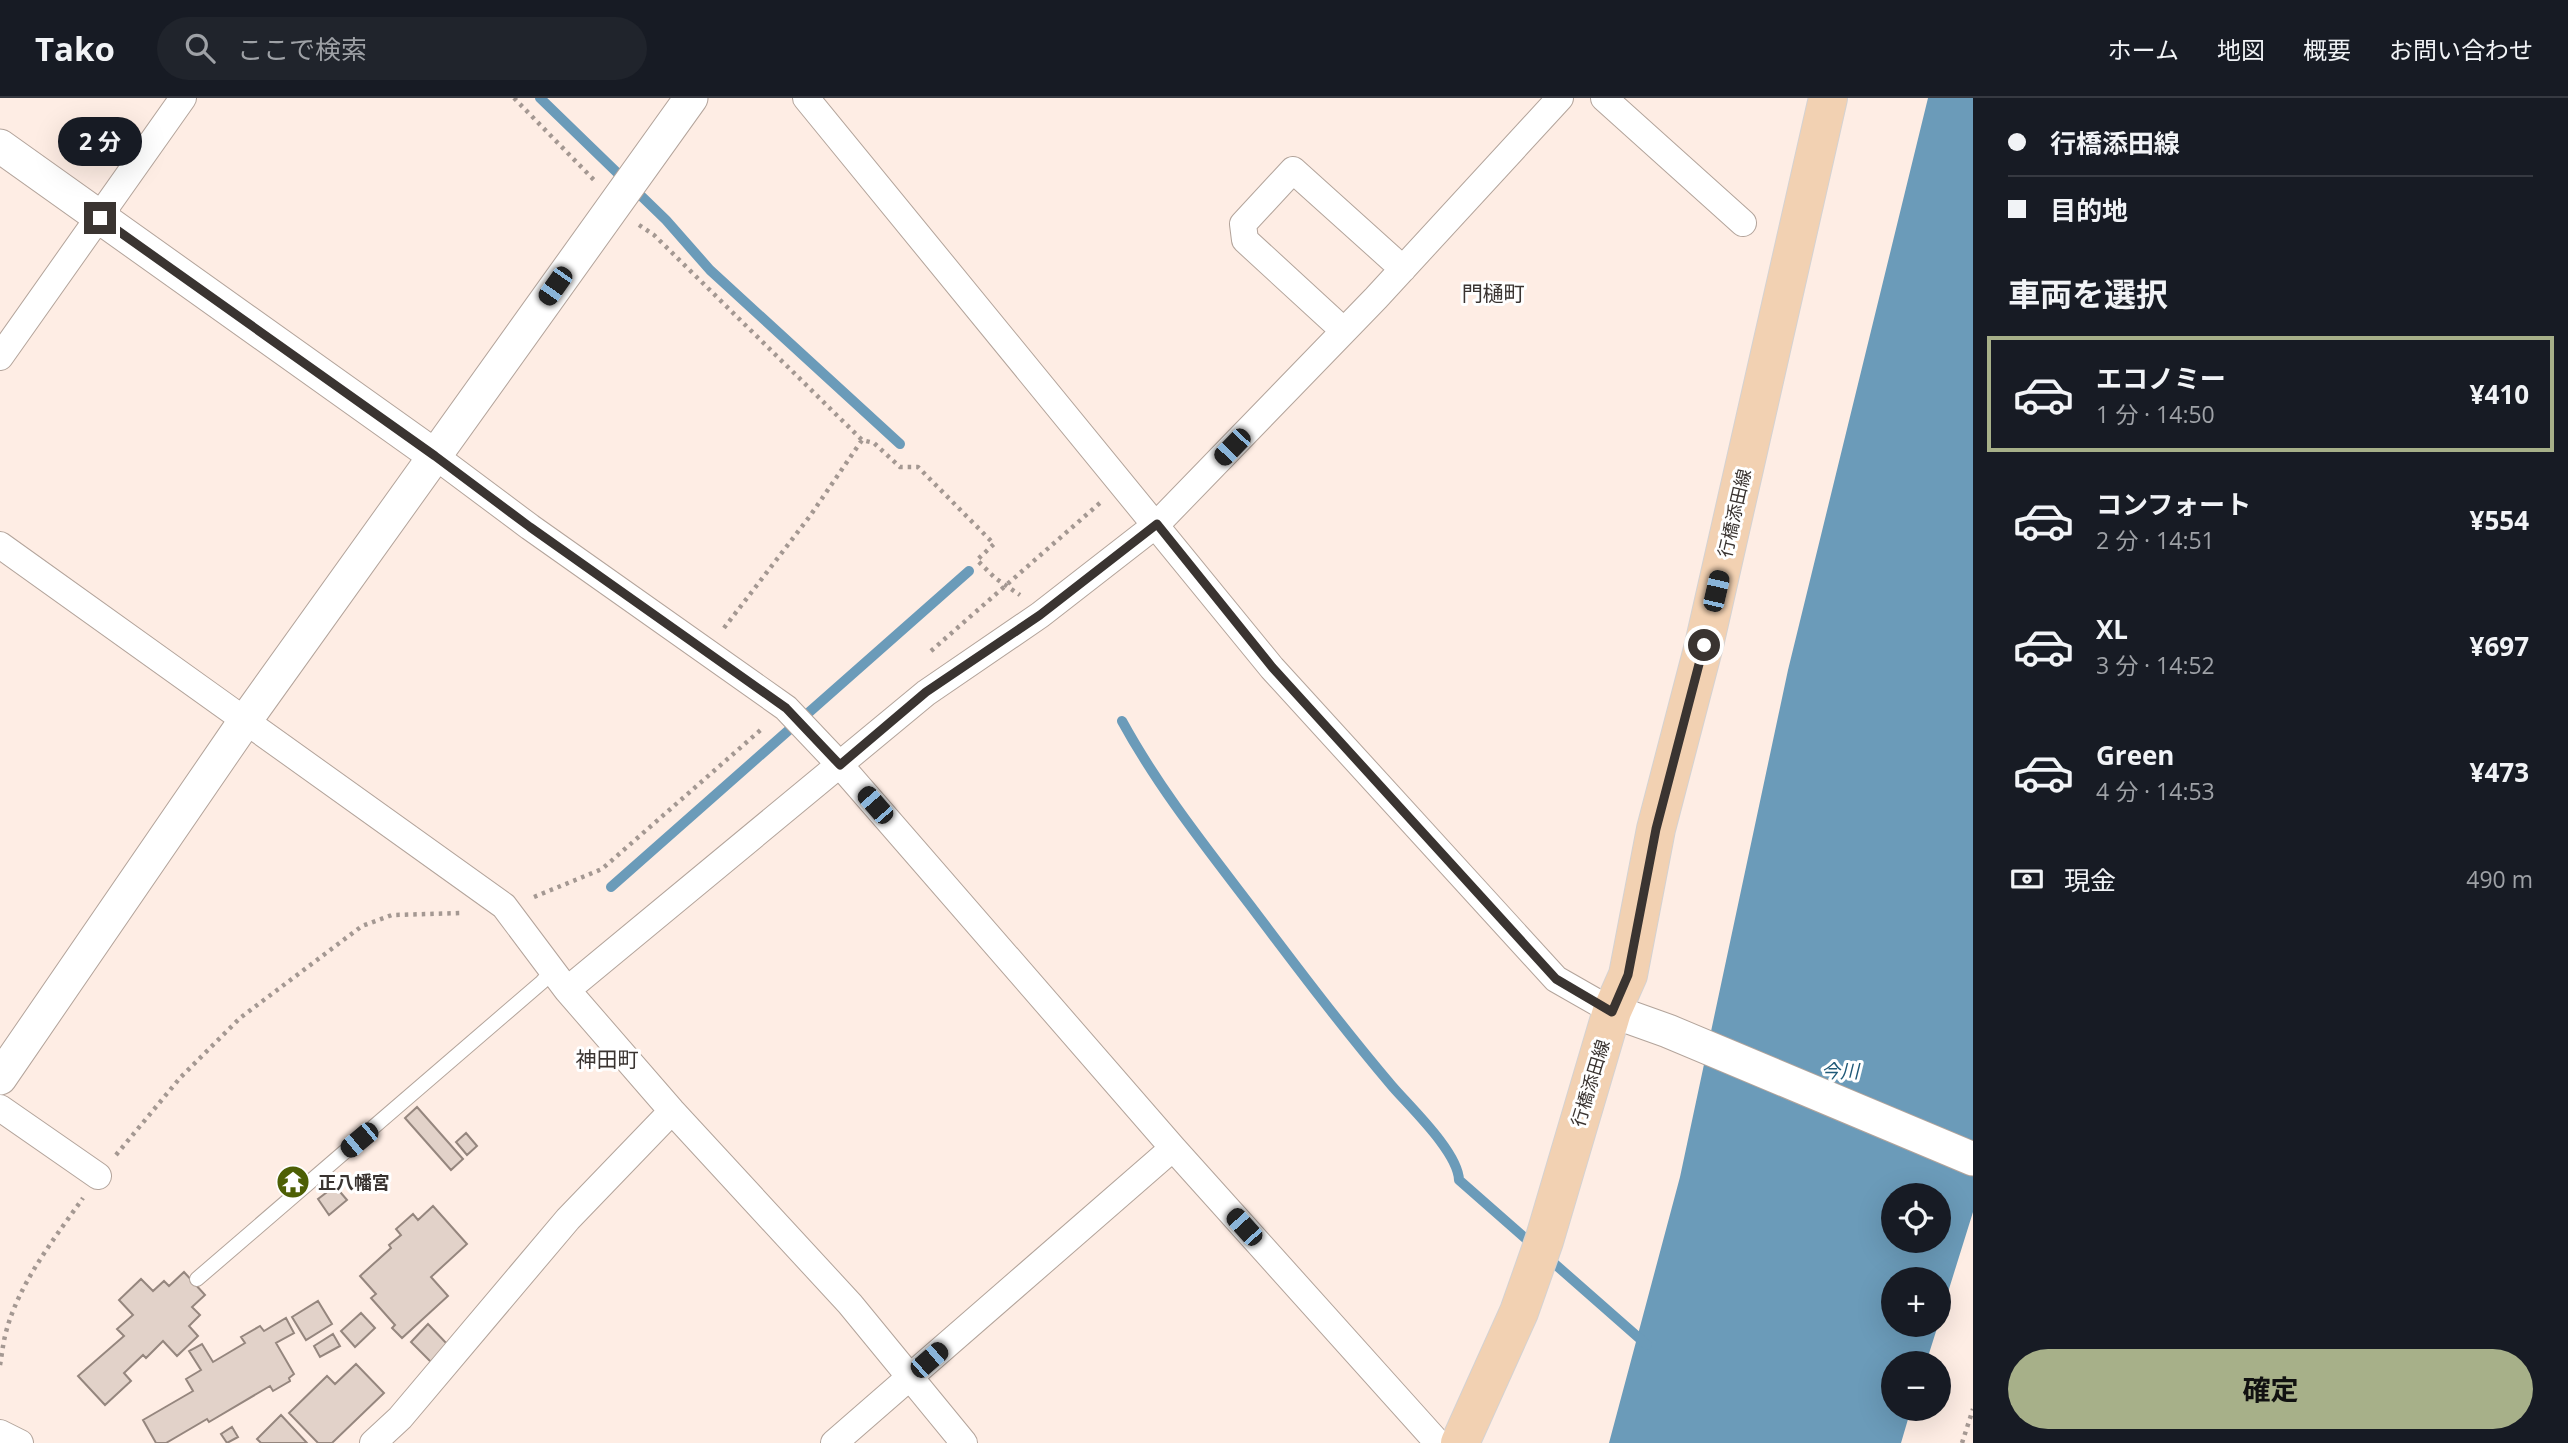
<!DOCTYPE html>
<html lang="ja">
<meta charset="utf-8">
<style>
body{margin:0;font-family:"Open Sans","Noto Sans JP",sans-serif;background:#20242c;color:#f1f3f6;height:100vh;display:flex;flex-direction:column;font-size:26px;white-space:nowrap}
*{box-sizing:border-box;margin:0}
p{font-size:23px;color:#9ea1a6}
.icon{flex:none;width:38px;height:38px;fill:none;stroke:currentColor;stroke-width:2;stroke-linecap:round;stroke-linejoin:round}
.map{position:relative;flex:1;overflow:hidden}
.sheet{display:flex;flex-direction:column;background:#171b24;width:595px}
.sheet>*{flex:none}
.banner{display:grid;align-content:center;height:154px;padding:0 35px;background:#171b24}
.buttons{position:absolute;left:1881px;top:1085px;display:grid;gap:14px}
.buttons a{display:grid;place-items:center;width:70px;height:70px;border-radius:50%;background:#171b24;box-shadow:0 7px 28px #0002;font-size:35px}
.end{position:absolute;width:32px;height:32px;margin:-16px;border:9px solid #3a3431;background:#fff;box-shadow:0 0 0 4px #fff}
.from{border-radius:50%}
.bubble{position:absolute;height:49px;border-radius:24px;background:#171b24;box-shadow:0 7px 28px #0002;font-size:23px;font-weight:700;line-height:49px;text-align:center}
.car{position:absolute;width:21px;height:42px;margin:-21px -10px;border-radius:9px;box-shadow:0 0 5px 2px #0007;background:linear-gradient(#222 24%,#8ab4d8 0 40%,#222 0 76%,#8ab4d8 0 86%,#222 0)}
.banner b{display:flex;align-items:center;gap:24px;height:66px;font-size:26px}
.banner b+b{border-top:2px solid #363941}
.banner i{width:18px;height:18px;background:#f1f3f6}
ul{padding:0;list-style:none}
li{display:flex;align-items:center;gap:21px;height:116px;margin:0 14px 10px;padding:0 21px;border:4px solid transparent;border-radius:0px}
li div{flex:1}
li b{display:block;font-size:26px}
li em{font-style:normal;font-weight:700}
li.current{border-color:#a7b089}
li>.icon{width:63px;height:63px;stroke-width:1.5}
h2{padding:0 35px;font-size:32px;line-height:84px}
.pay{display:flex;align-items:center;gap:18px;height:77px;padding:0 35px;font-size:26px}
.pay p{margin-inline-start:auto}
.action{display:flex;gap:14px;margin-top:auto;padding:14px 35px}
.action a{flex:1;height:80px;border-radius:42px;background:#a7b089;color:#111;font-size:28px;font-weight:700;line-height:80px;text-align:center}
header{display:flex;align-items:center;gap:42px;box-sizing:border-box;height:98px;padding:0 35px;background:#171b24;border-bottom:2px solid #363941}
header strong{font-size:33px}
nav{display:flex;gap:38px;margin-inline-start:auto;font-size:24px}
.search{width:490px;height:63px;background:#20242c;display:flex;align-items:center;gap:18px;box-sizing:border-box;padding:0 24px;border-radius:38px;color:#9ea1a6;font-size:26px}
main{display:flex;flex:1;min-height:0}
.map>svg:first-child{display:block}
.water{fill:#6b9bb9;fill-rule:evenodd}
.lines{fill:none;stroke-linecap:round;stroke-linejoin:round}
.stream{stroke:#6b9bb9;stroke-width:10}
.building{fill:#e2d2c9;stroke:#95867e;stroke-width:2}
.service-casing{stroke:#b3a49b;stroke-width:16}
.minor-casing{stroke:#b3a49b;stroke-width:28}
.tertiary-casing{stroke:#b3a49b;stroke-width:35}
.primary-casing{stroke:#d4d2d2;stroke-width:40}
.path{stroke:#a49892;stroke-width:4.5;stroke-dasharray:3.5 5;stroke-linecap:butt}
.service{stroke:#fff;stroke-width:14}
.minor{stroke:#fff;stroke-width:26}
.tertiary{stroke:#fff;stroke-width:33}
.primary{stroke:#f2d1b2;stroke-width:38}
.route{stroke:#3a3431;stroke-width:9}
.labels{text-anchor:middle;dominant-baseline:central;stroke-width:6;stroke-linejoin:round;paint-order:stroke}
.street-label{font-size:18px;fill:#3a3431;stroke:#fff}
.poi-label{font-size:18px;font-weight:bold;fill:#3a3431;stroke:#fff;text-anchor:start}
.water-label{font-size:19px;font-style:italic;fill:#1f5978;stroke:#fff}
.quarter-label{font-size:21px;fill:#3a3431;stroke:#fff}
</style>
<header>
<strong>Tako</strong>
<div class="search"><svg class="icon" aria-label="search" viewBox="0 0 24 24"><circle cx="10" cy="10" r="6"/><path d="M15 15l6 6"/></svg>ここで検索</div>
<nav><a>ホーム</a><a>地図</a><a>概要</a><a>お問い合わせ</a></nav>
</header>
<main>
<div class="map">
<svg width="1973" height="1345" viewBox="0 0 1973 1345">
<rect width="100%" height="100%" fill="#feede4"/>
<path class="water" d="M1928,0H1973V1114L1939,1223V1181H1894V1227H1938L1926,1265H1894V1311H1911L1901,1345H1609L1680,1079L1788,572ZM1894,1097H1939V1143H1894Z"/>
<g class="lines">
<path class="stream" d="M540,0L666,122L710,172L900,346
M1122,623C1158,689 1205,748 1250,807C1296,868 1342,929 1392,988C1410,1009 1458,1054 1459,1082L1534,1148
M611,789L969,473
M1548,1160L1647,1247"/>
</g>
<path class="building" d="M417,1009L463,1061L451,1072L405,1020Z
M466,1035L477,1048L467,1057L456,1044Z
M335,1088L347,1102L329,1117L318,1101Z
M433,1108L467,1146L431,1179L448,1198L402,1240L392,1230L395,1227L371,1200L376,1196L360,1178L391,1150L389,1147L401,1137L396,1131L413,1116L418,1122Z
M184,1174L205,1197L192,1209L200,1217L189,1228L198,1238L177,1258L163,1243L146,1260L143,1257L124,1275L131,1283L105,1307L78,1278L124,1238L117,1231L133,1217L119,1202L141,1181L153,1193L164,1183L169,1188Z
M318,1203L332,1226L306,1242L292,1219Z
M361,1215L375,1230L355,1249L341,1233Z
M286,1220L294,1235L276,1245L294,1276L289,1280L290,1283L273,1293L270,1288L209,1324L207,1321L166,1345H156L143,1322L193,1293L186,1281L201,1272L189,1253L202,1246L213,1264L245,1245L241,1239L260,1228L264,1233Z
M428,1226L448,1247L431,1264L411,1244Z
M333,1236L340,1248L320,1259L314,1248Z
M356,1266L384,1295L332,1345H318L289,1315L327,1278L335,1286Z
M281,1317L307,1345H261L257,1341Z
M232,1329L238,1339L227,1345L221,1336Z"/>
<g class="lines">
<defs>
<path id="service" d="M197,1181L542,884L553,872"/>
<path id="minor" d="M806,0L1272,570L1556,881L1612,913
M1604,0L1743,125
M1344,233L1245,142L1243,126L1293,72L1403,171
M0,259L183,0
M435,358L530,429L786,610L840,667L1173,1050L1438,1345
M0,447L504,808L567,892L672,1013L850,1206L964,1345
M567,892L926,595L1040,517L1157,426L1376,200L1560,0
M0,1010L98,1078
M0,1335L20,1345
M373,1345L400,1320L568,1121L672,1013
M834,1345L1173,1050"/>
<path id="tertiary" d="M0,48L435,358
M1612,913L1668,933L1973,1061
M0,980L245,623L691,0"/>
<path id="primary" d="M1460,1345L1519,1214L1544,1143L1612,913L1628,877L1656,731L1704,547L1828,0"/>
</defs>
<use href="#service" class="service-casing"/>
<use href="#minor" class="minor-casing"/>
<use href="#tertiary" class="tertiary-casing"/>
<use href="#primary" class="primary-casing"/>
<path class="path" d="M514,0L594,82
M639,127L654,137L862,342L874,345L900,369H918L994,446L977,462L995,480L1020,497
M724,530L810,418L862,342
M931,553L1101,404
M534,799L602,771L764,629
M116,1057L180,980L240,920L362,828L392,817L461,815
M0,1267C2,1256 3,1245 6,1234C19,1185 54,1141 83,1100
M1962,1345L1973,1311"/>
<use href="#service" class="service"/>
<use href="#minor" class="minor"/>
<use href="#tertiary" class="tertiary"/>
<use href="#primary" class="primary"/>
</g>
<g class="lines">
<path class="route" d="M100,120L435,358L530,429L786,610L840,667L926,594L1040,517L1157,426L1272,569L1556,881L1612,914L1628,877L1656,731L1704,547"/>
</g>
<defs>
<symbol id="temple-disc" viewBox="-11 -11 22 22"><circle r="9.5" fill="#4d5f04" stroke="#fff"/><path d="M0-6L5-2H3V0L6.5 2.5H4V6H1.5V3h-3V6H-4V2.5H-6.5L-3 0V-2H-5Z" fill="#fff"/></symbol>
</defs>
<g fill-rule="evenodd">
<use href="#temple-disc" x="274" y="1065" width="38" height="38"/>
</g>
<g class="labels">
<g class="street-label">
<text transform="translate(1734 415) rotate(-77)">行橋添田線</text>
<text transform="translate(1590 985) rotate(-73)">行橋添田線</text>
</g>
<g class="poi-label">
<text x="318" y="1084">正八幡宮</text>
</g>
<g class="water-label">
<text x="1840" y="973">今川</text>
</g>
<g class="quarter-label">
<text x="1493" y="195">門樋町</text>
<text x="607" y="961">神田町</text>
</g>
</g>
</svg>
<div class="buttons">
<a><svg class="icon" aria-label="locate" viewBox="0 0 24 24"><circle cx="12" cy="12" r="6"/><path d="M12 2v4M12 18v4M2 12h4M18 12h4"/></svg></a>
<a>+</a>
<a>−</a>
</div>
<i class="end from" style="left:1704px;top:547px"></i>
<i class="end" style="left:100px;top:120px"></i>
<div class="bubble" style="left:58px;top:19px;width:84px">2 分</div>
<i class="car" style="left:555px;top:188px;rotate:215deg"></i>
<i class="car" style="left:1232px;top:349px;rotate:224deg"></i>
<i class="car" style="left:1716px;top:493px;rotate:13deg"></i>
<i class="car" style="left:875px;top:707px;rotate:319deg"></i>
<i class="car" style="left:359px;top:1042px;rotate:230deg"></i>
<i class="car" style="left:1244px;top:1129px;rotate:318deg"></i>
<i class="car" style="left:929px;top:1262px;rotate:49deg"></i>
</div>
<section class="sheet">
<div class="banner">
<b><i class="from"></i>行橋添田線</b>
<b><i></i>目的地</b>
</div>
<h2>車両を選択</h2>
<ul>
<li class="current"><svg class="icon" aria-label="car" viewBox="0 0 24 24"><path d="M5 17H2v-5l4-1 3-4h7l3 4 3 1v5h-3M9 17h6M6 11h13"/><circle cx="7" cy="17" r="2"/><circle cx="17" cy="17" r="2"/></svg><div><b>エコノミー</b><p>1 分 · 14:50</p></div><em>¥410</em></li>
<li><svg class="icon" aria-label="car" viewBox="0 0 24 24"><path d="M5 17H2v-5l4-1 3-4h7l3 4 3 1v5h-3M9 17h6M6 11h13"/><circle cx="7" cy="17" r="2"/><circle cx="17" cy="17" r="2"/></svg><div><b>コンフォート</b><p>2 分 · 14:51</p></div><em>¥554</em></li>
<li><svg class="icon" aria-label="car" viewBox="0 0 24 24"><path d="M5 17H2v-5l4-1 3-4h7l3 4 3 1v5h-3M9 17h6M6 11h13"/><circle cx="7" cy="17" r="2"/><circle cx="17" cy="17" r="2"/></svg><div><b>XL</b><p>3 分 · 14:52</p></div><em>¥697</em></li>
<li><svg class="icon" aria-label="car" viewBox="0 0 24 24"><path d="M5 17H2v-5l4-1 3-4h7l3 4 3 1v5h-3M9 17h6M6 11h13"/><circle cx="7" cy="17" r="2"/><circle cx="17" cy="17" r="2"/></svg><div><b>Green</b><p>4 分 · 14:53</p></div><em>¥473</em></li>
</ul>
<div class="pay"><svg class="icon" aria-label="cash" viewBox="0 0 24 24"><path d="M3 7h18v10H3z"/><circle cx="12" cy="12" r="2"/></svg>現金<p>490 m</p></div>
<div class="action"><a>確定</a></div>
</section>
</main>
